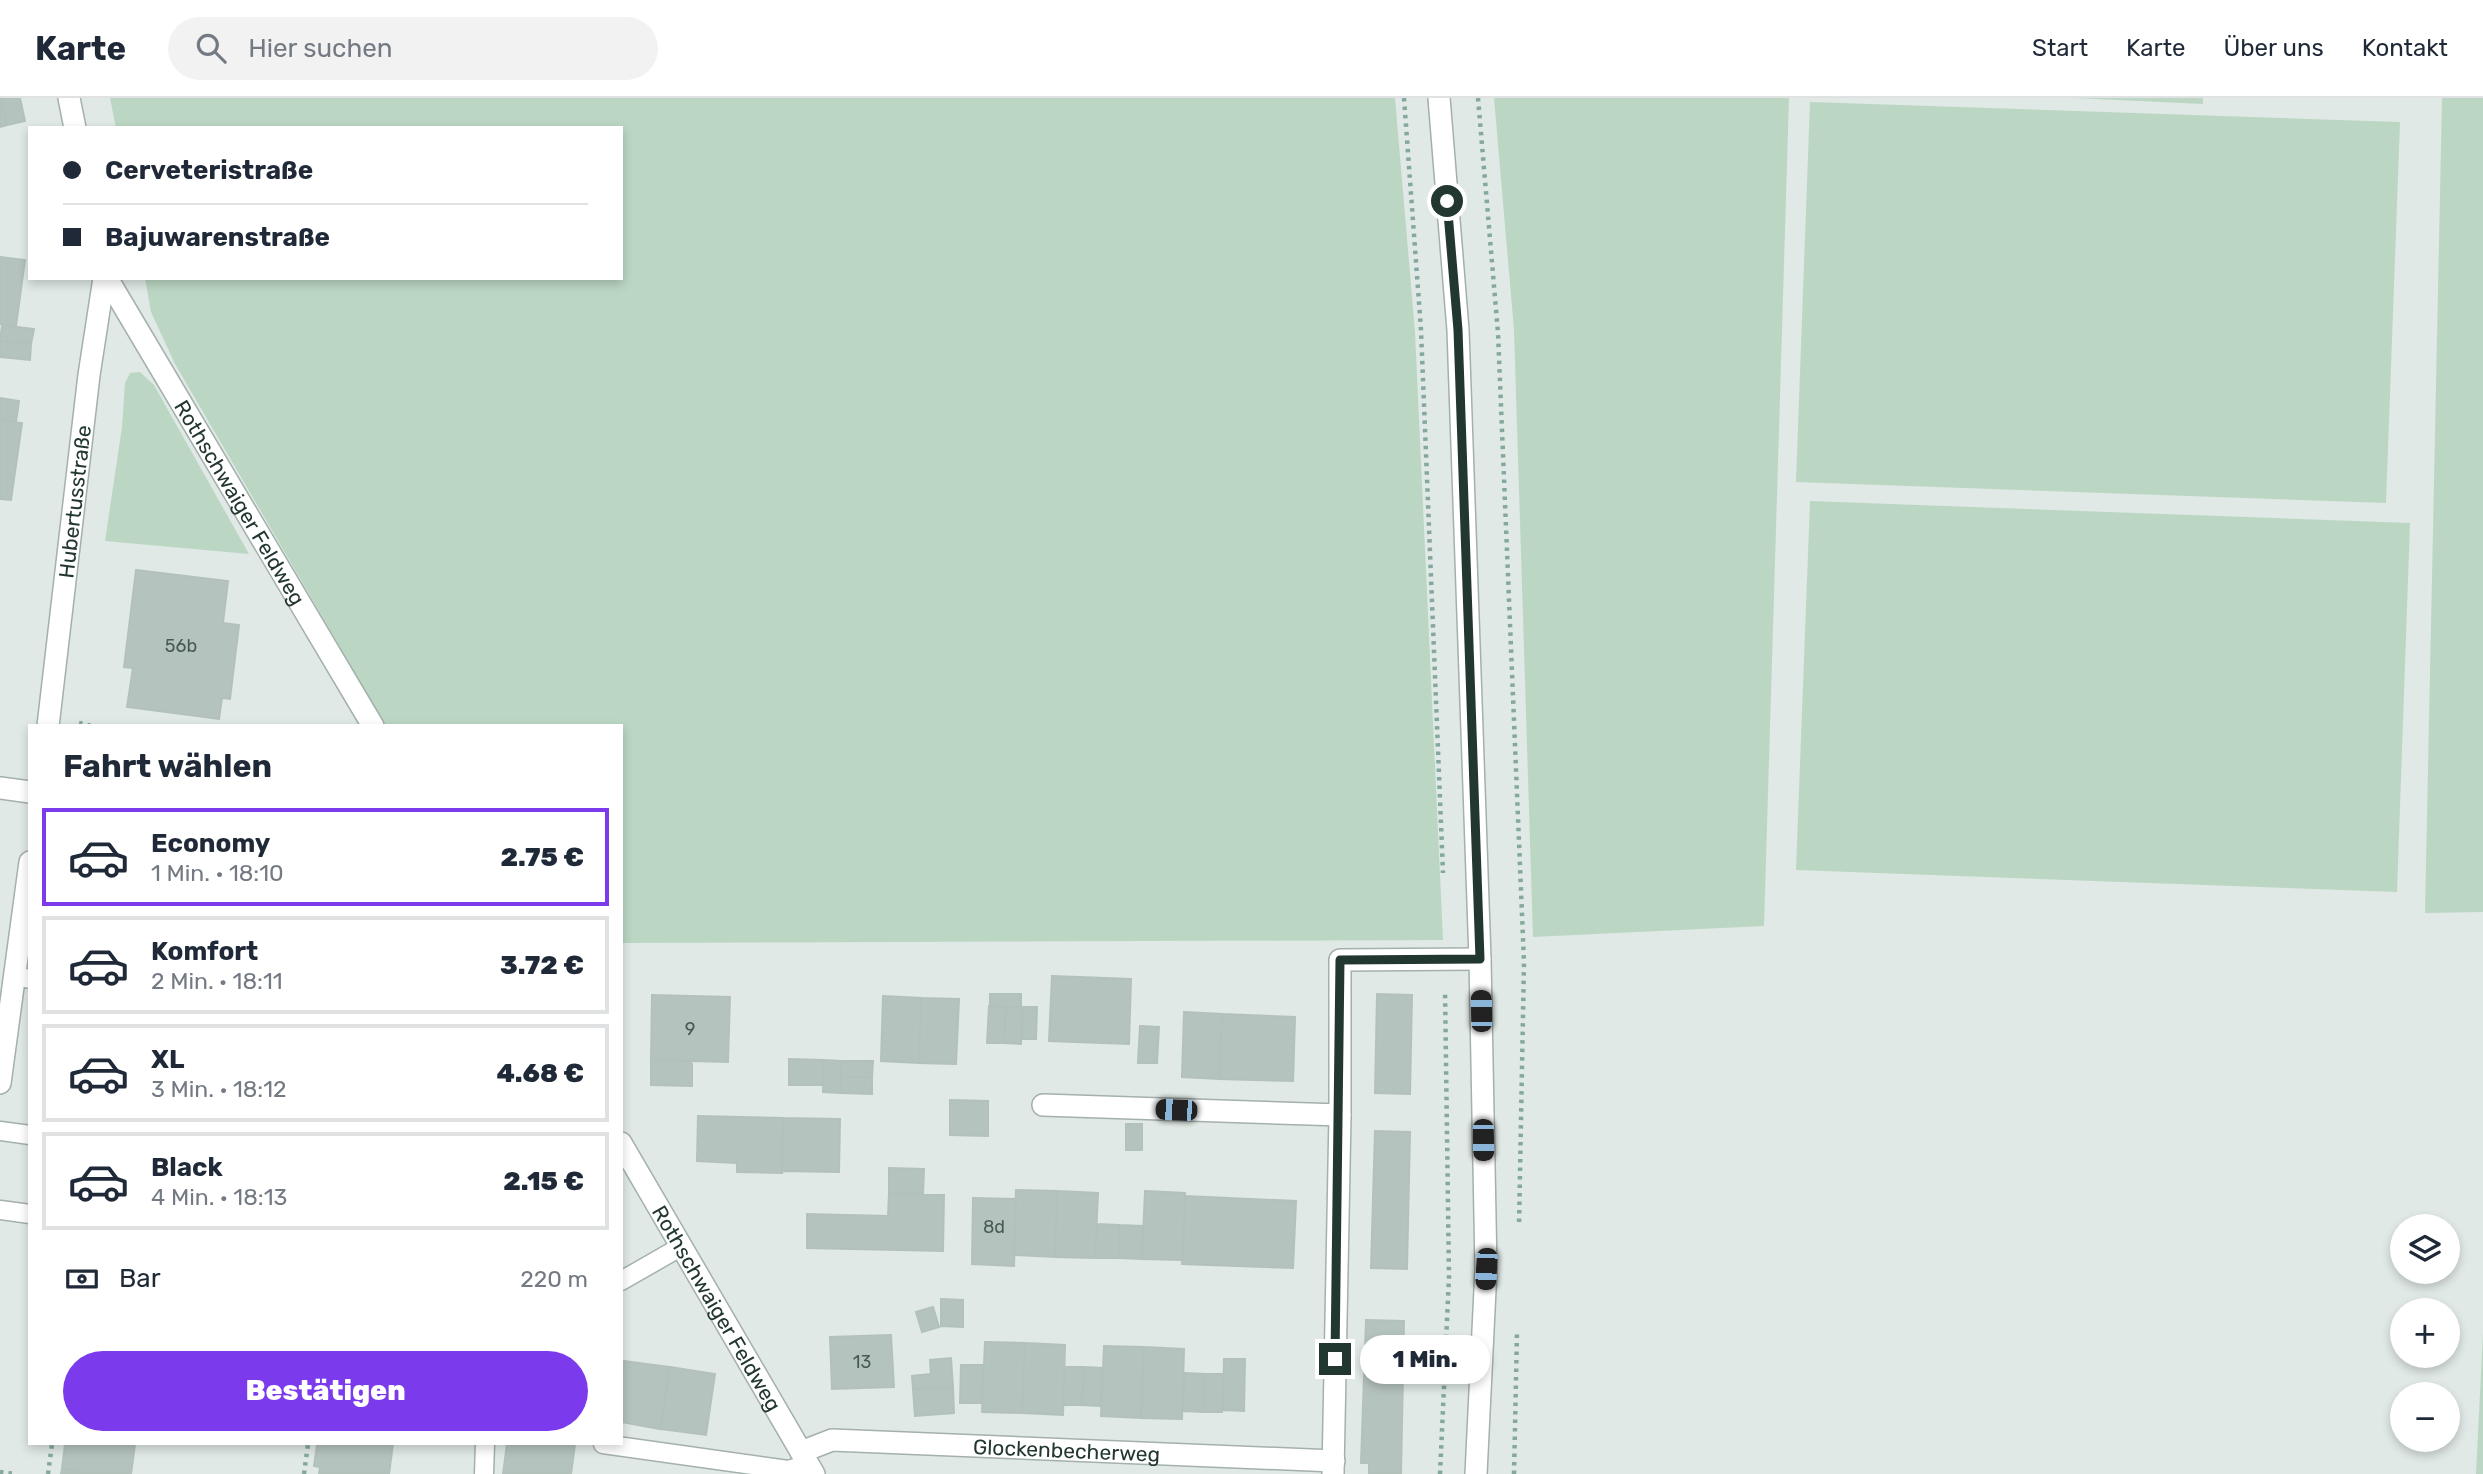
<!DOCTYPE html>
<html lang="de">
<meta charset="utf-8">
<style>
body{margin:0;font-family:Rubik,sans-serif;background:#f2f2f3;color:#1f2937;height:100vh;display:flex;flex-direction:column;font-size:26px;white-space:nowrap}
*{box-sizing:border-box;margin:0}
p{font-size:23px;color:#747a83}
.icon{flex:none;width:38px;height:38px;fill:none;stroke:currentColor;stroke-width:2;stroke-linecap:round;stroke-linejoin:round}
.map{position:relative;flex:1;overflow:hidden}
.drawer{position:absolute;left:28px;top:626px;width:595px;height:721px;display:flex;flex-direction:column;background:#fff;border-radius:0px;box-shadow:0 4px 10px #0003}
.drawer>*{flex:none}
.guide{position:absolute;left:28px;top:28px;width:595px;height:154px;border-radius:0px;box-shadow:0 4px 10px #0003;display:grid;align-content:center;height:154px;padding:0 35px;background:#fff}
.tools{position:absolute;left:2390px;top:1116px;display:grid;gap:14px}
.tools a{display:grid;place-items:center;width:70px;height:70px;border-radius:50%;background:#fff;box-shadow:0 4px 10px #0003;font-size:35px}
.end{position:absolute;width:32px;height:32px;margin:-16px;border:9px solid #233731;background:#fff;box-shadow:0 0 0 4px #fff}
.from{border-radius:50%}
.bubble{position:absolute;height:49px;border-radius:24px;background:#fff;box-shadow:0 4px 10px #0003;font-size:23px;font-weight:800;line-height:49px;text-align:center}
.car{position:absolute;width:21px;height:42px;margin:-21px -10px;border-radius:9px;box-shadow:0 0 5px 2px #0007;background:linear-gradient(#222 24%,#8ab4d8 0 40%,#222 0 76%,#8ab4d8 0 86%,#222 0)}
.guide b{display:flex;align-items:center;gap:24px;height:66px;font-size:26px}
.guide b+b{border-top:2px solid #e0e1e3}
.guide i{width:18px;height:18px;background:#1f2937}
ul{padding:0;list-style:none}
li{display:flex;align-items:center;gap:21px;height:98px;margin:0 14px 10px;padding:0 21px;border:4px solid #e0e1e3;border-radius:0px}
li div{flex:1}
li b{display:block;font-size:26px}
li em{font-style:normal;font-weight:800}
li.active{border-color:#7c3aed}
li>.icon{width:63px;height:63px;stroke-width:1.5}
h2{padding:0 35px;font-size:32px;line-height:84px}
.pay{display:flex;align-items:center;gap:18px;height:77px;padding:0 35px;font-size:26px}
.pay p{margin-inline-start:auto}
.primary-button{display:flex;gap:14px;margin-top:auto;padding:14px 35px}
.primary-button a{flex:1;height:80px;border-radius:42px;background:#7c3aed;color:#fff;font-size:28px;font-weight:800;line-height:80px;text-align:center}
header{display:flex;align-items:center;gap:42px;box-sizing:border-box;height:98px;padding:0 35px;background:#fff;border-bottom:2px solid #e0e1e3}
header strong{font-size:33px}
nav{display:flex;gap:38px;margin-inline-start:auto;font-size:24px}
.search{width:490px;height:63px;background:#f2f2f3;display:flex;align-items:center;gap:18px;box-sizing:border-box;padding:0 24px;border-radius:38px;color:#747a83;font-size:26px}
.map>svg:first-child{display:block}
.green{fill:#bbd7c3}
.building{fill:#b5c3be;stroke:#b3c1bb;stroke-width:2}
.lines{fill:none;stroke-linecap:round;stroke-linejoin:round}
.lane-casing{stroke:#a4b0ab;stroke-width:21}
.street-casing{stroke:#a4b0ab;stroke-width:24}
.path{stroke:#84a89d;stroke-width:4.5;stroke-dasharray:3.5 5;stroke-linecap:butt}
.lane{stroke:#fff;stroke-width:18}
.street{stroke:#fff;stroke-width:21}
.route{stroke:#233731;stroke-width:9}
.labels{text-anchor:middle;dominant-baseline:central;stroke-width:5;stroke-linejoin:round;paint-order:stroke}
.number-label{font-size:18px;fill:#485a54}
.street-label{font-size:21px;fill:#233731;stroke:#eff6f3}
</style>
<header>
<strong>Karte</strong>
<div class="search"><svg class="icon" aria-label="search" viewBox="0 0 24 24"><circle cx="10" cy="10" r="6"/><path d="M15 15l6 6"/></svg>Hier suchen</div>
<nav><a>Start</a><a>Karte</a><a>Über uns</a><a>Kontakt</a></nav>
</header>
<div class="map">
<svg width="2483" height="1376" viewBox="0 0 2483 1376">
<rect width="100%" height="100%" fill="#e0e9e5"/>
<path class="green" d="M110,0H1395L1415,234L1443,842L621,845V628H386L175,266L151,214L145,180H621V30H116Z
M1494,0H1789L1764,828L1533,839L1514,232Z
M2074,0H2203V6Z
M2442,0H2483V814L2425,815Z
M1810,4L2400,24L2386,405L1796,384Z
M140,274L154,287L249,456L105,443L122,329L125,285L130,275Z
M1810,403L2410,425L2397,794L1796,772Z
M2483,1235V1376H2476Z"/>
<path class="building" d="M0,0L7,27L0,29Z
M1,0H20L25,23L7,27Z
M0,159L25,162L16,228L0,226Z
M2,227L34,231L31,246L0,243Z
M0,243L31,246L30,262L0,259Z
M0,300L19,303L16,324L0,322Z
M0,322L22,325L11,402L0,401Z
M136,472L228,483L223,525L239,527L230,601L222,600L219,621L127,609L133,570L124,569Z
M1052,878L1131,881L1129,946L1049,943Z
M990,896H1021V909H990Z
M1377,896L1412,897L1410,996L1375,995Z
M652,897L730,899L728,964L651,962Z
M883,898L921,900L919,965L881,963Z
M921,900L959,901L956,966L919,965Z
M989,908L1006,909L1004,945H987Z
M1006,909H1022L1021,946L1004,945Z
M1022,909H1037L1036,941H1022Z
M1184,914L1222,916L1219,981L1182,979Z
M1222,916L1295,919L1293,983L1219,981Z
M1140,928L1159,929L1157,965H1138Z
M789,961L824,962L823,987H789Z
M651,962L692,963V988L651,987Z
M824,962L841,963V995L823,994Z
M841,963H873L872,979H841Z
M841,979H872V996L841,995Z
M950,1002L988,1003V1038L950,1037Z
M698,1018L783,1020L782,1075L737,1074V1065L697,1063Z
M783,1020L840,1021L839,1074L782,1073Z
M1126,1026H1142V1052H1126Z
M1375,1033L1410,1034L1407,1171L1371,1170Z
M889,1070L924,1071L923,1096L889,1095Z
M1016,1092L1057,1093L1055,1159L1014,1157Z
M1057,1093L1098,1095L1095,1160L1055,1159Z
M1145,1093L1185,1095L1183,1162L1142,1161Z
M889,1095L944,1097L943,1153L807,1150V1116L888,1118Z
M1185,1098L1296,1103L1293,1170L1182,1166Z
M973,1100L1016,1101L1014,1168L972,1166Z
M1097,1126L1119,1127V1160H1095Z
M1119,1127L1143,1128L1142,1161L1119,1160Z
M941,1201L963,1202V1229L941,1228Z
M933,1209L939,1229L922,1234L916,1214Z
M1366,1222L1404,1223L1401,1376H1369V1365H1361Z
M891,1237L894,1289L832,1291L830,1239Z
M985,1244L1025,1245L1022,1315L982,1314Z
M1025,1245L1065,1247L1063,1317L1022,1315Z
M1104,1248L1144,1249L1141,1320L1101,1318Z
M1144,1249L1184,1251L1182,1321L1141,1320Z
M951,1260L953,1289L913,1291L912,1278L931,1276L930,1262Z
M1224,1261H1245L1244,1313L1223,1312Z
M624,1263L670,1269L660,1331L621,1324V1283Z
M961,1267H983L981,1305H960Z
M670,1269L715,1276L706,1337L660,1331Z
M1065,1269H1084L1082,1307H1063Z
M1084,1269L1102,1270L1100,1308L1082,1307Z
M1185,1275L1204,1276L1203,1314L1183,1313Z
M1204,1276H1224L1222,1314H1203Z
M953,1289L954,1315L915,1318L913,1291Z
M65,1346H135L131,1376H99L62,1371Z
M323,1346H393L389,1376H319L320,1369L314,1368L317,1347L323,1348Z
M507,1346H575L571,1376H503Z
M62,1371L99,1376H61Z"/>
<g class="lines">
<defs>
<path id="lane" d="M15,878L30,881
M0,1033L30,1037
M0,1112L30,1116
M621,1183L682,1148
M603,1346L788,1372L808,1366
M484,1376L485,1346"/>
<g id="street">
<path d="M69,0L75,30"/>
<path d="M1439,0L1458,232L1480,861L1486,1171L1476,1376"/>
<path id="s1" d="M107,180L373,628"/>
<path id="s2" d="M48,628L89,277L104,180"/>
<path d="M0,690L30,694"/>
<path d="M0,985L30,764"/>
<path d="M1043,1007L1340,1017"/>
<path id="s3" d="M621,1045L814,1376"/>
<path id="s4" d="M801,1354L832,1342L1334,1363"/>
<path d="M1333,1376L1340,1017V862L1480,861"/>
</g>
</defs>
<use href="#lane" class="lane-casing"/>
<use href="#street" class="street-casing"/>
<path class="path" d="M1404,0L1421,232L1443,775
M1478,0L1498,235L1524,865L1519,1128
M79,625L92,628
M0,1374L15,1376
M48,1376L52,1346
M304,1376L308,1346
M1440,1376L1449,1179L1445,892
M1514,1376L1517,1235"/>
<use href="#lane" class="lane"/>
<use href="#street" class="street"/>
</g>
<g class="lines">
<path class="route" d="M1335,1261L1340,862L1480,861L1458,232L1447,103"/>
</g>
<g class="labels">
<g class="number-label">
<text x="181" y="548">56b</text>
<text x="690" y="931">9</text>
<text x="994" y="1129">8d</text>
<text x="862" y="1264">13</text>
</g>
<g class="street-label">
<text stroke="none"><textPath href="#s2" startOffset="226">Hubertusstraße</textPath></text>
<text stroke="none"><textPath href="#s1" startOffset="261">Rothschwaiger Feldweg</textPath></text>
<text stroke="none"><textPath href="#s3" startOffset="191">Rothschwaiger Feldweg</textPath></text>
<text stroke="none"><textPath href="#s4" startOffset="268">Glockenbecherweg</textPath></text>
</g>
</g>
</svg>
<div class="tools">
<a><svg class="icon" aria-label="layers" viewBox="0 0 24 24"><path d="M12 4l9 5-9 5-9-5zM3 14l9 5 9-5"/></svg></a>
<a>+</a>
<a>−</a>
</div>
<i class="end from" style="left:1447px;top:103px"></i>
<i class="end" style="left:1335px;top:1261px"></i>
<div class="bubble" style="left:1360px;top:1237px;width:130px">1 Min.</div>
<i class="car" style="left:1481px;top:913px;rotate:359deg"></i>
<i class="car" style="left:1176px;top:1012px;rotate:272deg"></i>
<i class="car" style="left:1483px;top:1042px;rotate:179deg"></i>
<i class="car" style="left:1486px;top:1171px;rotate:183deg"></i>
<div class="guide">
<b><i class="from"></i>Cerveteristraße</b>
<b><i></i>Bajuwarenstraße</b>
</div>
<section class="drawer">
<h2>Fahrt wählen</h2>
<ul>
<li class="active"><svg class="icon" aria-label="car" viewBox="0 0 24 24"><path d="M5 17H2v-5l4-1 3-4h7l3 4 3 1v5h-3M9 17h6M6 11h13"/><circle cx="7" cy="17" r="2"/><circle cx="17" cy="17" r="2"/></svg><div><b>Economy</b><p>1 Min. · 18:10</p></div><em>2.75 €</em></li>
<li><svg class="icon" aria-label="car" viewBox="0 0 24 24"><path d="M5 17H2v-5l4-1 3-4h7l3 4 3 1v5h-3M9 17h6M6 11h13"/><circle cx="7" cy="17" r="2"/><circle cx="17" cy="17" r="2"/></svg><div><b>Komfort</b><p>2 Min. · 18:11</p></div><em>3.72 €</em></li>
<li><svg class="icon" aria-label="car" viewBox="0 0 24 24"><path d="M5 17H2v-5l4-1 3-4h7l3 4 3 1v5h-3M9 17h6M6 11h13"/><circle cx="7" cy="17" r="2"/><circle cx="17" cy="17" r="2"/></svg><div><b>XL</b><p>3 Min. · 18:12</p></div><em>4.68 €</em></li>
<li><svg class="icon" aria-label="car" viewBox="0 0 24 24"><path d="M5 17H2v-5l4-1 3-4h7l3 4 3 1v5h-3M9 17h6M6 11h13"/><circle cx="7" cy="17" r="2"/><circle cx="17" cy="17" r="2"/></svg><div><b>Black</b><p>4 Min. · 18:13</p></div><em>2.15 €</em></li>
</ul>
<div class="pay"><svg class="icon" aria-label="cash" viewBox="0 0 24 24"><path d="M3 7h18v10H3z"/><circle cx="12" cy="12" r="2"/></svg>Bar<p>220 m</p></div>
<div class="primary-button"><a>Bestätigen</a></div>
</section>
</div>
